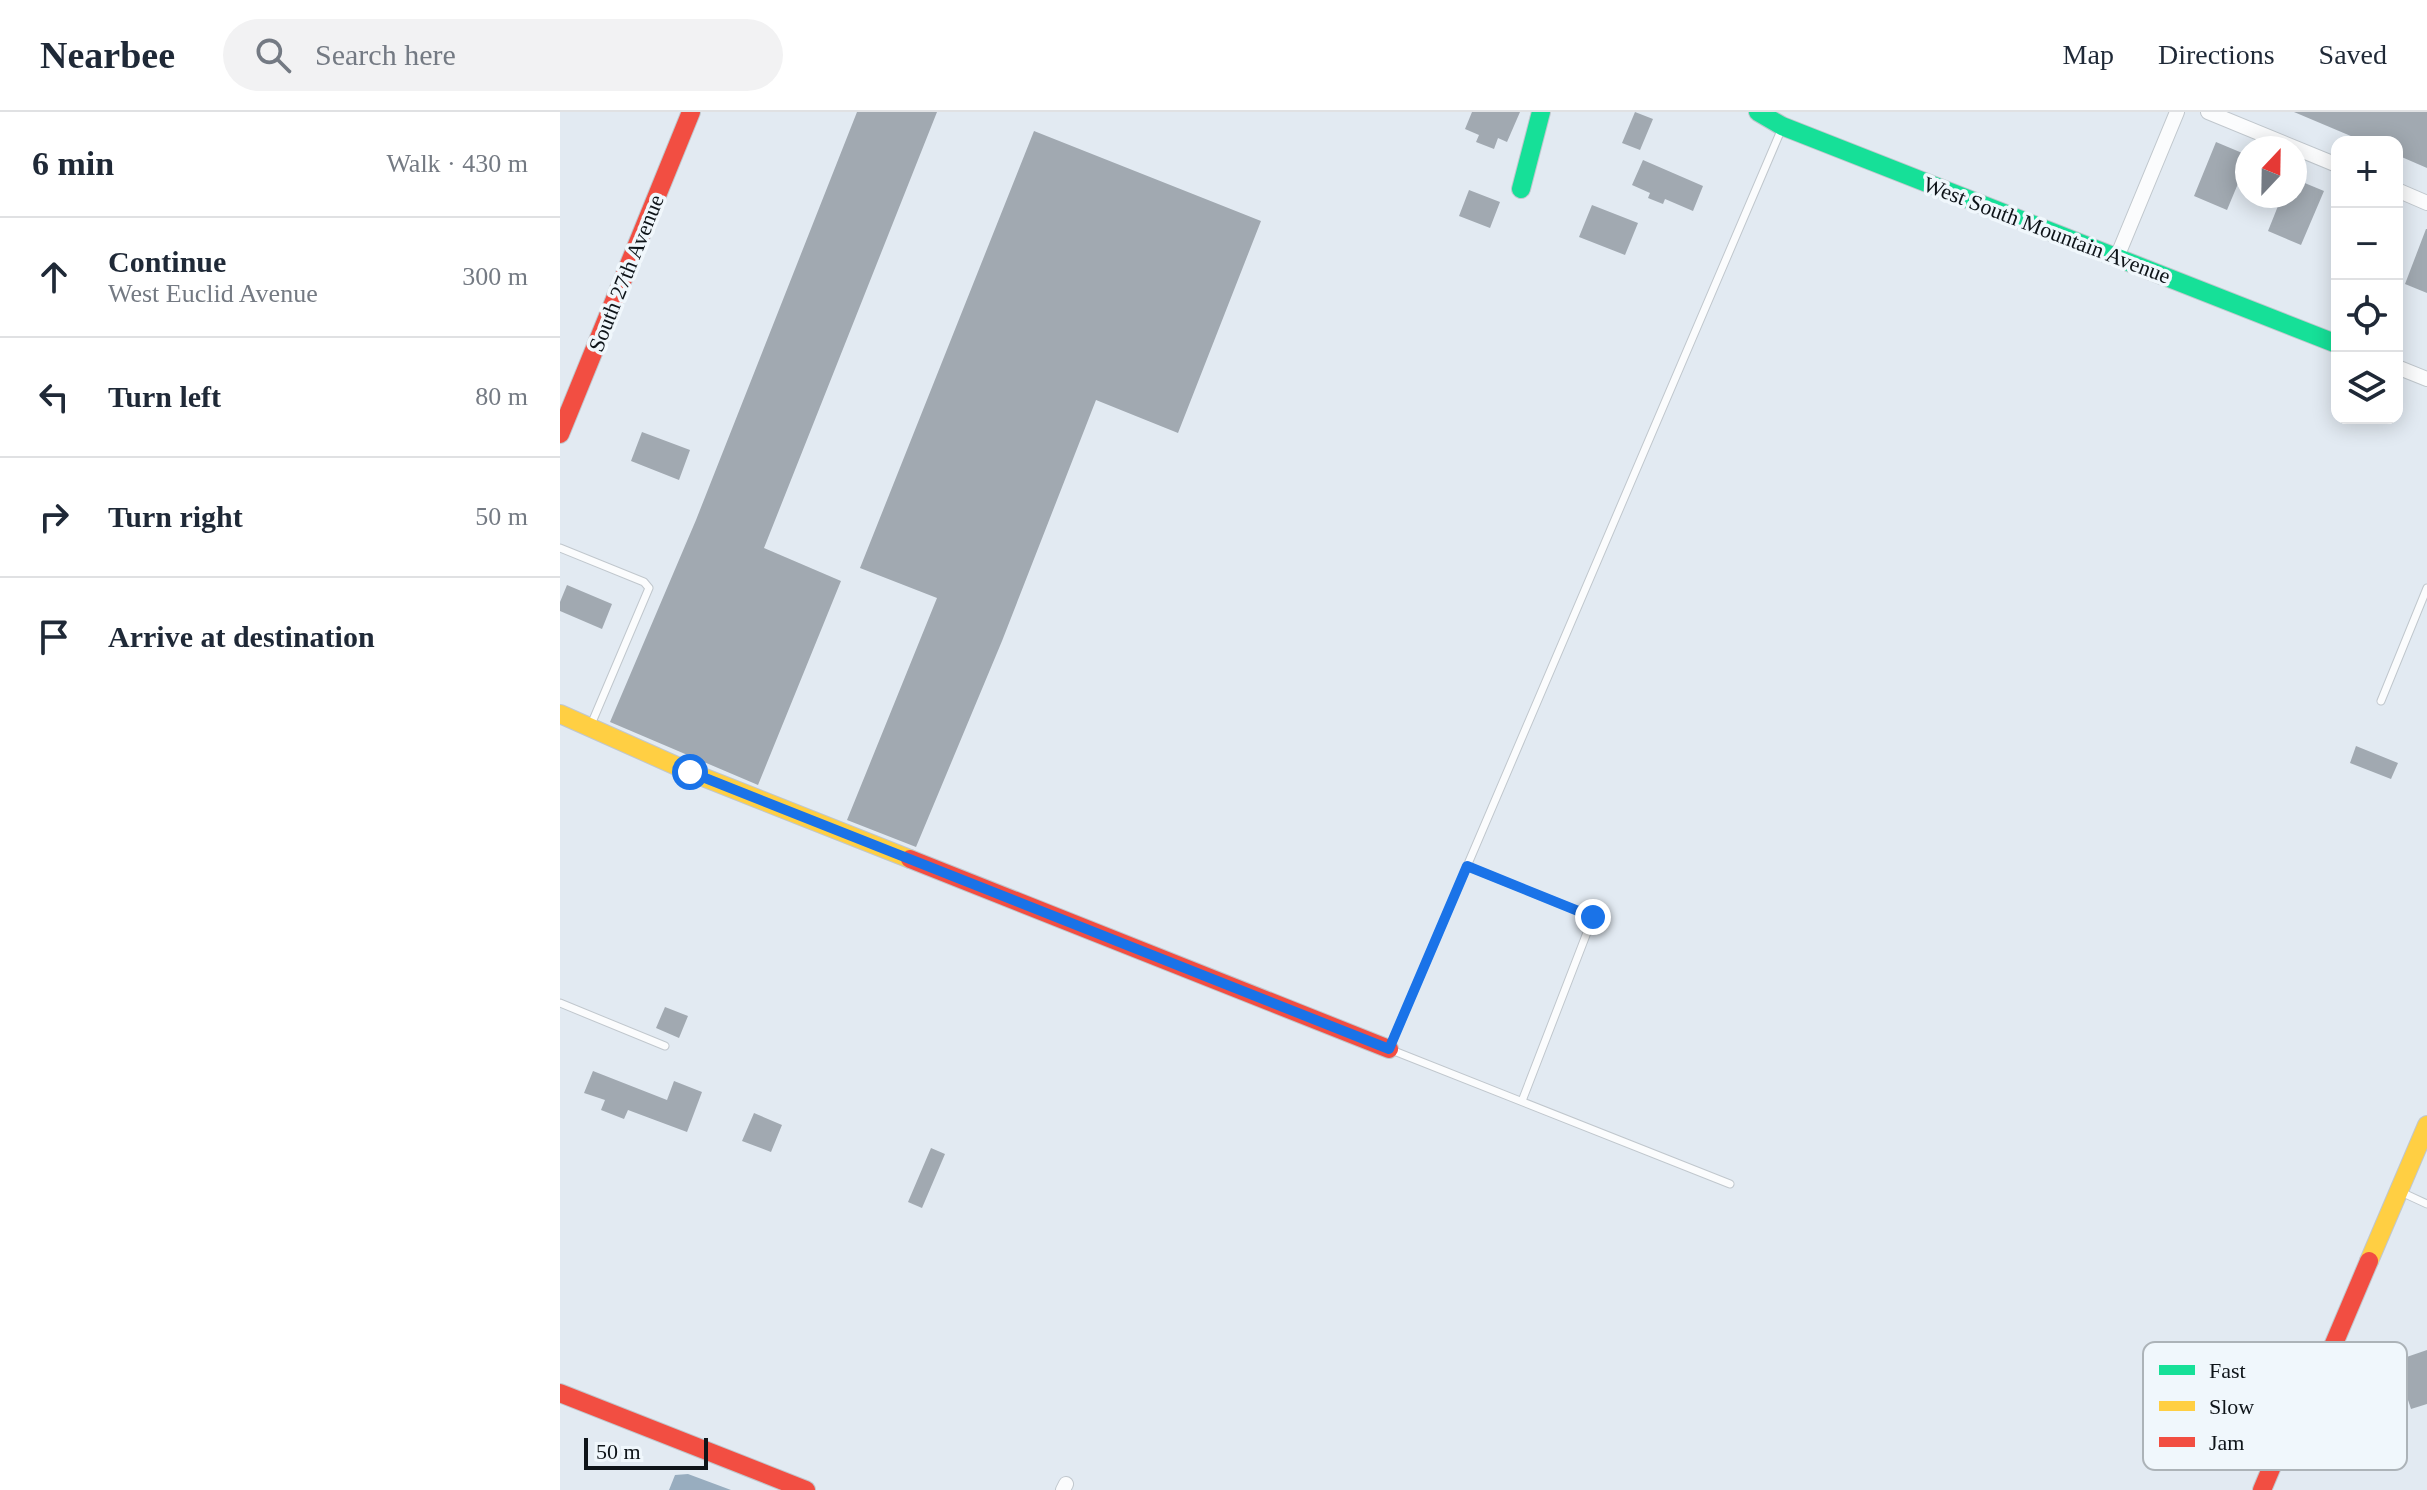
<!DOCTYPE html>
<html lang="en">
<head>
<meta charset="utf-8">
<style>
  body { margin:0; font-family:Georgia,serif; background:#f2f2f3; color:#1f2937 }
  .controls { position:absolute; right:24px; top:24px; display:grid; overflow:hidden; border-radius:16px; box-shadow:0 4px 20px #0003 }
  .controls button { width:72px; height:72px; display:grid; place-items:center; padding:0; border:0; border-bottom:2px solid #e0e1e3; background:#fff; color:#1f2937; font:40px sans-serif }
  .compass { position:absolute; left:1675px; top:24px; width:72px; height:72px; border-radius:50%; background:#fff; box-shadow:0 4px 20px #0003; rotate:22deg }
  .scale { position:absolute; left:24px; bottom:20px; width:124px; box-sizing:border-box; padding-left:8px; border:4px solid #0e1419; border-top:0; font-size:22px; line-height:28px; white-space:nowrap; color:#0e1419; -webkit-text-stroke:6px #f0f7fc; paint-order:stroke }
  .stop { position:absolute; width:24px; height:24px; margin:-18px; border:6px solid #1a73e8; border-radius:50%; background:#fff }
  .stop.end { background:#1a73e8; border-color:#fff; box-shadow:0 2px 8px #0008 }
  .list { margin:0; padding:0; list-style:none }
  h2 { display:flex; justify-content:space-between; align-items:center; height:104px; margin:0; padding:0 32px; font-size:34px }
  h2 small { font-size:26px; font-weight:400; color:#747a83 }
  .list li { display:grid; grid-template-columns:52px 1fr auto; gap:24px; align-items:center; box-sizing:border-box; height:120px; padding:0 32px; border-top:2px solid #e0e1e3 }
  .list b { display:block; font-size:30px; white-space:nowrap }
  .list p { margin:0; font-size:26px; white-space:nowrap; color:#747a83 }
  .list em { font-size:26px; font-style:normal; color:#747a83 }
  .icon { flex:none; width:44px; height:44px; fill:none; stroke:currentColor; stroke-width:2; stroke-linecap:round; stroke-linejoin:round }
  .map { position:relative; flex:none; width:1867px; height:1378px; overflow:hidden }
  header { display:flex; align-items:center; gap:48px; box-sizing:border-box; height:112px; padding:0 40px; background:#fff; border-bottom:2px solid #e0e1e3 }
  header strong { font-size:38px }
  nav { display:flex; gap:44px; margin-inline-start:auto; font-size:28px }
  .search { width:560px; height:72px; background:#f2f2f3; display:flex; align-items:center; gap:20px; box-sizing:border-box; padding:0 28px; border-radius:44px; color:#747a83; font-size:30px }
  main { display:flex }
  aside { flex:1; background:#fff }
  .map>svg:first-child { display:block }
</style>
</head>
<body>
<header>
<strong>Nearbee</strong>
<div class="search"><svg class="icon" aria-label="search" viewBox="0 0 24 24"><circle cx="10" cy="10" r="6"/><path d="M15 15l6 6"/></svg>Search here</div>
<nav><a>Map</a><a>Directions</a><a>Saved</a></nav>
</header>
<main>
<aside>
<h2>6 min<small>Walk · 430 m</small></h2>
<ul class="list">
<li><svg class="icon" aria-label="ahead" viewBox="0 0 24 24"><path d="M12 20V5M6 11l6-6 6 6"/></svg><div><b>Continue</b><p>West Euclid Avenue</p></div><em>300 m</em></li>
<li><svg class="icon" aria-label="left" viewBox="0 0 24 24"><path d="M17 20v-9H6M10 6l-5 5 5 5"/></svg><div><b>Turn left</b></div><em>80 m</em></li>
<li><svg class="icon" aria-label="right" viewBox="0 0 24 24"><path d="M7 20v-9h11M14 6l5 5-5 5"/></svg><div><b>Turn right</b></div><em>50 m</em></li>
<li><svg class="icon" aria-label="arrive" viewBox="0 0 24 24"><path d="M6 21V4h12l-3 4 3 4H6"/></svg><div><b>Arrive at destination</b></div></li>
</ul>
</aside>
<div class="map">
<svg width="1867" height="1378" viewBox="0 0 1867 1378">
  <rect width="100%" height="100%" fill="#e2eaf2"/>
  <path fill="#98adbf" d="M128,1362l43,16h-62l6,-15z"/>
  <path fill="#a1a9b1" d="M297,0h80l-173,436 77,33 -83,204 -148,-63 86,-202z
    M912,0h48l-13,30 -9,-4 -4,11 -18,-7 3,-7 -14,-6z
    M1075,0l18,7 -13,31 -18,-7z
    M1734,0h133v56l-30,-13v-13h-32z
    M474,19l227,90 -83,212 -82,-33 -94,241 -86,206 -69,-27 90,-222 -77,-30z
    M1656,30l31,13v7l-20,48 -33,-14z
    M1083,48l60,26 -10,25 -28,-12 -2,5 -15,-6 2,-5 -18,-8z
    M1735,67l29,12 -23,54 -33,-14 14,-35h13z
    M909,78l31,12 -10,26 -31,-12z
    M1032,93l46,18 -13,32 -46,-18z
    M1866,117h1v64l-22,-9z
    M82,320l48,18 -11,30 -48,-19z
    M7,473l45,19 -10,25 -42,-18v-9z
    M1796,634l42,17 -7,16 -41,-16z
    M105,895l23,9 -9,22 -23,-10z
    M33,959l74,29 7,-19 28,11 -15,40 -59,-22 -4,9 -23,-9 4,-10 -21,-7z
    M194,1001l28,12 -11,27 -29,-11z
    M371,1036l14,6 -23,54 -14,-6z
    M1867,1238v54l-16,5 -16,-48z"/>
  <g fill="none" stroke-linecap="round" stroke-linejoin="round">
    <g stroke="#c0c7cd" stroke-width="9">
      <path id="lane" d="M0,436l84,34 5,6 -59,139
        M1821,589l46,-113
        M907,754l126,51 -71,184
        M0,891l105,43
        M1170,1072l-341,-135 393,-921
        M1841,1080l26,12"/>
    </g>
    <g stroke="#c0c7cd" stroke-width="16">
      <path id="street" d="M1648,0l129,53
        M1837,78l30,13
        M1557,145l60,-145
        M1837,255l30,12
        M503,1378l3,-6"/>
    </g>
    <g stroke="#c0c7cd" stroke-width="20">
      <path id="fast" d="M1198,0l24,14 555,218
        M961,77l20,-77"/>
    </g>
    <g stroke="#c0c7cd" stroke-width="20">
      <path id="slow" d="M0,602l130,58 220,87
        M1809,1149l58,-136"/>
    </g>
    <g stroke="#c0c7cd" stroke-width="20">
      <path id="jam" d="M0,322l131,-322
        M350,747l479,190
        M0,1281l246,97
        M1702,1378l24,-57 22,-28 61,-144"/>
    </g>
    <use href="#lane" stroke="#fbfcfd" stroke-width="7"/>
    <use href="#street" stroke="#fbfcfd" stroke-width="14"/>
    <use href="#fast" stroke="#16e098" stroke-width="18"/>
    <use href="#slow" stroke="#ffcf43" stroke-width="18"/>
    <use href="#jam" stroke="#f24e42" stroke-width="18"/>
  </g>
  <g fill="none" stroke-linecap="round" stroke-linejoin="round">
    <path stroke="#1a73e8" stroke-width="10" d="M130,660l699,277 78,-183 126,51"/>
  </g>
  <g text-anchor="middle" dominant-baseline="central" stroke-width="7" stroke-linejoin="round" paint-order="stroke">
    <g font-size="22" fill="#0e1419" stroke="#f0f7fc">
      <text transform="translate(1487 118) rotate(21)">West South Mountain Avenue</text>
      <text transform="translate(66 161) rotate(-68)">South 27th Avenue</text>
    </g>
  </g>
  <rect x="1583" y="1230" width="264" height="128" rx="12" fill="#f0f7fc" stroke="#acb3b8" stroke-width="2"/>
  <rect x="1599" y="1253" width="36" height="10" fill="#16e098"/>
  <rect x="1599" y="1289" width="36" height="10" fill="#ffcf43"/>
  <rect x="1599" y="1325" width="36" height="10" fill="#f24e42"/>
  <g font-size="22" fill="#0e1419">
    <text x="1649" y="1266">Fast</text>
    <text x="1649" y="1302">Slow</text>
    <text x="1649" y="1338">Jam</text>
  </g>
</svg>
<div class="controls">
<button>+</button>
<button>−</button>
<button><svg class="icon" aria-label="locate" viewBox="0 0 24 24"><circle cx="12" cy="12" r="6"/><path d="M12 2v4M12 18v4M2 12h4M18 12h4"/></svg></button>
<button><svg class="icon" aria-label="layers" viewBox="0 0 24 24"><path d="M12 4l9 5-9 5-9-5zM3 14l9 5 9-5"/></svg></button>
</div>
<svg class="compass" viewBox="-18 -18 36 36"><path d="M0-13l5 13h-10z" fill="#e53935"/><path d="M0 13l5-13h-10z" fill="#747a83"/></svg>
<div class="scale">50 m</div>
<div class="stop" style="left:130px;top:660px"></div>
<div class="stop end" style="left:1033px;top:805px"></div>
</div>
</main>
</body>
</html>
